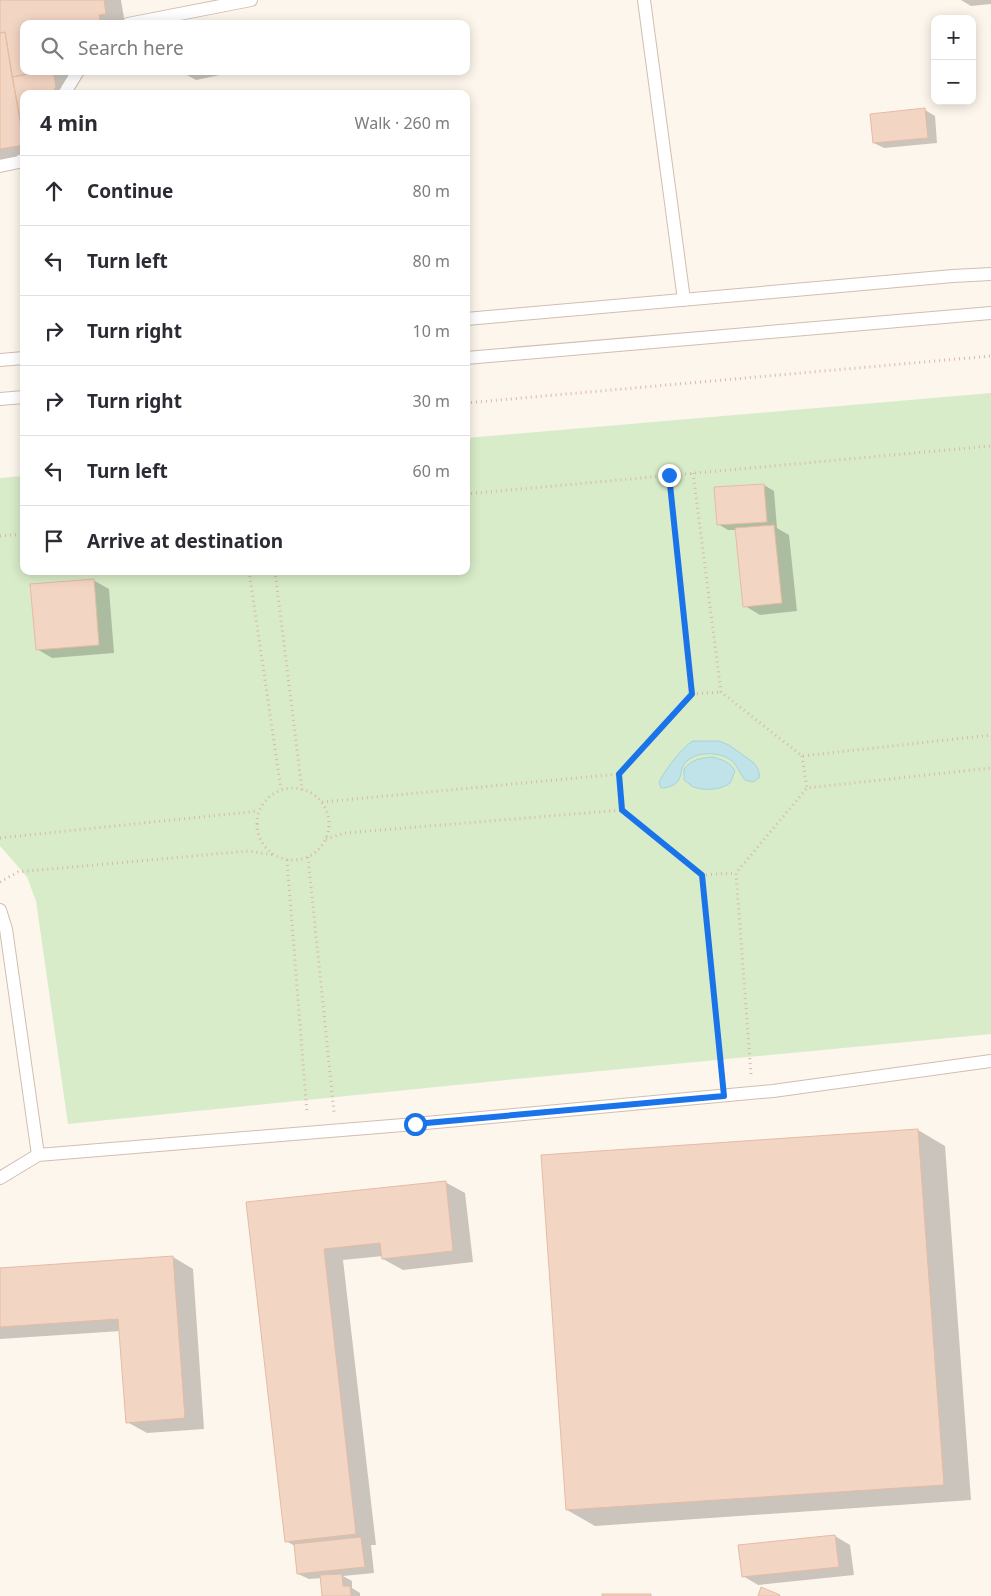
<!DOCTYPE html>
<html lang="en">
<head>
<meta charset="utf-8">
<style>
  body { margin:0; font-family:"Noto Sans",sans-serif; background:#f2f2f3; color:#2b2b33 }
  .controls { position:absolute; right:15px; top:15px; display:grid; overflow:hidden; border-radius:10px; box-shadow:0 2px 12px #0003 }
  .controls button { width:45px; height:45px; display:grid; place-items:center; padding:0; border:0; border-bottom:1px solid #e1e1e2; background:#fff; color:#2b2b33; font:25px sans-serif }
  .stop { position:absolute; width:15px; height:15px; margin:-11px; border:4px solid #1a73e8; border-radius:50%; background:#fff }
  .stop.end { background:#1a73e8; border-color:#fff; box-shadow:0 1px 5px #0008 }
  .list { margin:0; padding:0; list-style:none }
  h2 { display:flex; justify-content:space-between; align-items:center; height:65px; margin:0; padding:0 20px; font-size:21px }
  h2 small { font-size:16px; font-weight:400; color:#7c7c81 }
  .list li { display:grid; grid-template-columns:32px 1fr auto; gap:15px; align-items:center; box-sizing:border-box; height:70px; padding:0 20px; border-top:1px solid #e1e1e2 }
  .list b { display:block; font-size:19px; white-space:nowrap }
  .list em { font-size:16px; font-style:normal; color:#7c7c81 }
  .icon { flex:none; width:28px; height:28px; fill:none; stroke:currentColor; stroke-width:2; stroke-linecap:round; stroke-linejoin:round }
  .map { position:relative; flex:none; width:991px; height:1596px; overflow:hidden }
  .search { position:absolute; background:#fff; box-shadow:0 2px 12px #0003; left:20px; top:20px; width:450px; height:55px; display:flex; align-items:center; gap:12px; box-sizing:border-box; padding:0 18px; border-radius:10px; color:#7c7c81; font-size:19px }
  .panel { position:absolute; background:#fff; box-shadow:0 2px 12px #0003; left:20px; top:90px; width:450px; height:485px; border-radius:10px }
  .map>svg:first-child { display:block }
</style>
</head>
<body>
<div class="map">
<svg width="991" height="1596" viewBox="0 0 991 1596">
  <rect width="100%" height="100%" fill="#fdf6ec"/>
  <path fill="#d8ecc9" d="M991,393v641l-485,46 -438,44 -32,-223 -9,-24 -27,-31v-368l24,-2v95h442v-133z"/>
  <path fill="#bfe3e8" stroke="#a5d3da" d="M693,741h26l10,4 25,18 4,6 2,8 -7,5 -8,-2c-5,-6 -8,-15 -13,-19 -12,-10 -37,-10 -47,2 -4,5 -3,9 -5,14 -2,8 -12,11 -19,11l-2,-6c7,-13 22,-34 34,-41z
    M713,757c10,3 17,5 22,14 -2,4 -3,9 -5,12 -8,7 -27,8 -36,4 -4,-1 -6,-5 -10,-7v-11c8,-10 17,-11 29,-12z"/>
  <path fill="#0003" d="M0,0h121l4,24h-101v47h63l-13,10 -8,13h-42v66l-24,4z
    M961,0h30v4l-20,2z
    M185,71h54l-43,9 -11,-6z
    M925,110l10,6 2,27 -53,5 -10,-5z
    M764,485l10,6 3,37 12,7 8,76 -37,4 -15,-9 -8,-76h-9l-10,-6z
    M93,580l16,9 5,64 -62,5 -15,-9z
    M918,1130l27,16 26,354 -376,26 -28,-16z
    M445,1182l20,11 8,69 -70,8 -20,-11v-3l-40,4 33,285h-5l3,28 -31,3 9,5v7l8,5v3h-37l-1,-18 -13,1 -11,-5 -3,-28 -9,-5 -38,-338z
    M173,1257l20,12 11,160 -57,4 -20,-11 -6,-91 -121,8v-70z
    M835,1536l15,9 4,30 -96,10 -15,-9z"/>
  <path fill="#f3d5c3" stroke="#e6bba3" d="M0,0h104l2,14 -7,1 2,9h-77v47h20l-32,6 -7,-45 -5,1z
    M5,32l19,113 -24,4v-116z
    M44,71h9l3,16 -5,7h-27v23l-4,1 -8,-41z
    M925,108l3,30 -55,5 -3,-29z
    M764,484l3,38 -50,3 -3,-38z
    M774,525l8,78 -39,4 -8,-79z
    M94,579l5,66 -63,5 -6,-66z
    M918,1129l26,356 -378,25 -25,-355z
    M446,1181l7,70 -71,8 -2,-16 -56,6 32,285 -71,8 -39,-340z
    M173,1256l12,162 -59,5 -8,-104 -118,8v-59z
    M835,1535l4,32 -97,10 -4,-32z
    M361,1537l4,30 -68,7 -3,-30z
    M342,1574l1,12h7l1,10h-29l-2,-21z
    M761,1587l19,8 -1,1h-21z
    M602,1594h49v2h-49z"/>
  <g fill="none" stroke-linecap="round" stroke-linejoin="round">
    <g stroke="#d1beb0" stroke-width="14">
      <path id="service" d="M644,0l40,300
        M128,24l123,-24
        M64,94l14,-23
        M0,166l19,-4 5,-3
        M466,319l487,-43 38,-2
        M466,358l525,-45
        M0,360l24,-2
        M0,399l24,-2
        M0,910l6,19 32,226
        M0,1178l38,-23 377,-31 358,-33 218,-30"/>
    </g>
    <path stroke="#d9b8a5" stroke-width="3" stroke-dasharray="1 4" stroke-linecap="butt" d="M466,403l525,-47
      M693,473l28,219 81,64 189,-21
      M466,494l525,-48
      M0,536l24,-2
      M249,571l32,218
      M275,571l27,219
      M692,694l29,-2
      M802,756l5,32
      M619,774l3,36
      M257 824a36 36 0 1 1 72 0a36 36 0 1 1-72 0Z
      M322,802l297,-28 73,-80 -23,-219
      M0,838l258,-27
      M326,839l19,-6 277,-23 79,65 21,203
      M308,857l26,255
      M287,860l20,253
      M701,875l35,-2
      M0,882l18,-10 230,-21 26,4
      M751,1074l-15,-201 71,-85 184,-20"/>
    <use href="#service" stroke="#fff" stroke-width="12"/>
  </g>
  <g fill="none" stroke-linecap="round" stroke-linejoin="round">
    <path stroke="#1a73e8" stroke-width="6" d="M415,1124l309,-28 -22,-221 -80,-65 -3,-36 73,-80 -23,-219"/>
  </g>
</svg>
<div class="controls">
<button>+</button>
<button>−</button>
</div>
<div class="stop" style="left:415px;top:1124px"></div>
<div class="stop end" style="left:669px;top:475px"></div>
<div class="search"><svg class="icon" aria-label="search" viewBox="0 0 24 24"><circle cx="10" cy="10" r="6"/><path d="M15 15l6 6"/></svg>Search here</div>
<section class="panel">
<h2>4 min<small>Walk · 260 m</small></h2>
<ul class="list">
<li><svg class="icon" aria-label="ahead" viewBox="0 0 24 24"><path d="M12 20V5M6 11l6-6 6 6"/></svg><div><b>Continue</b></div><em>80 m</em></li>
<li><svg class="icon" aria-label="left" viewBox="0 0 24 24"><path d="M17 20v-9H6M10 6l-5 5 5 5"/></svg><div><b>Turn left</b></div><em>80 m</em></li>
<li><svg class="icon" aria-label="right" viewBox="0 0 24 24"><path d="M7 20v-9h11M14 6l5 5-5 5"/></svg><div><b>Turn right</b></div><em>10 m</em></li>
<li><svg class="icon" aria-label="right" viewBox="0 0 24 24"><path d="M7 20v-9h11M14 6l5 5-5 5"/></svg><div><b>Turn right</b></div><em>30 m</em></li>
<li><svg class="icon" aria-label="left" viewBox="0 0 24 24"><path d="M17 20v-9H6M10 6l-5 5 5 5"/></svg><div><b>Turn left</b></div><em>60 m</em></li>
<li><svg class="icon" aria-label="arrive" viewBox="0 0 24 24"><path d="M6 21V4h12l-3 4 3 4H6"/></svg><div><b>Arrive at destination</b></div></li>
</ul>
</section>
</div>
</body>
</html>
